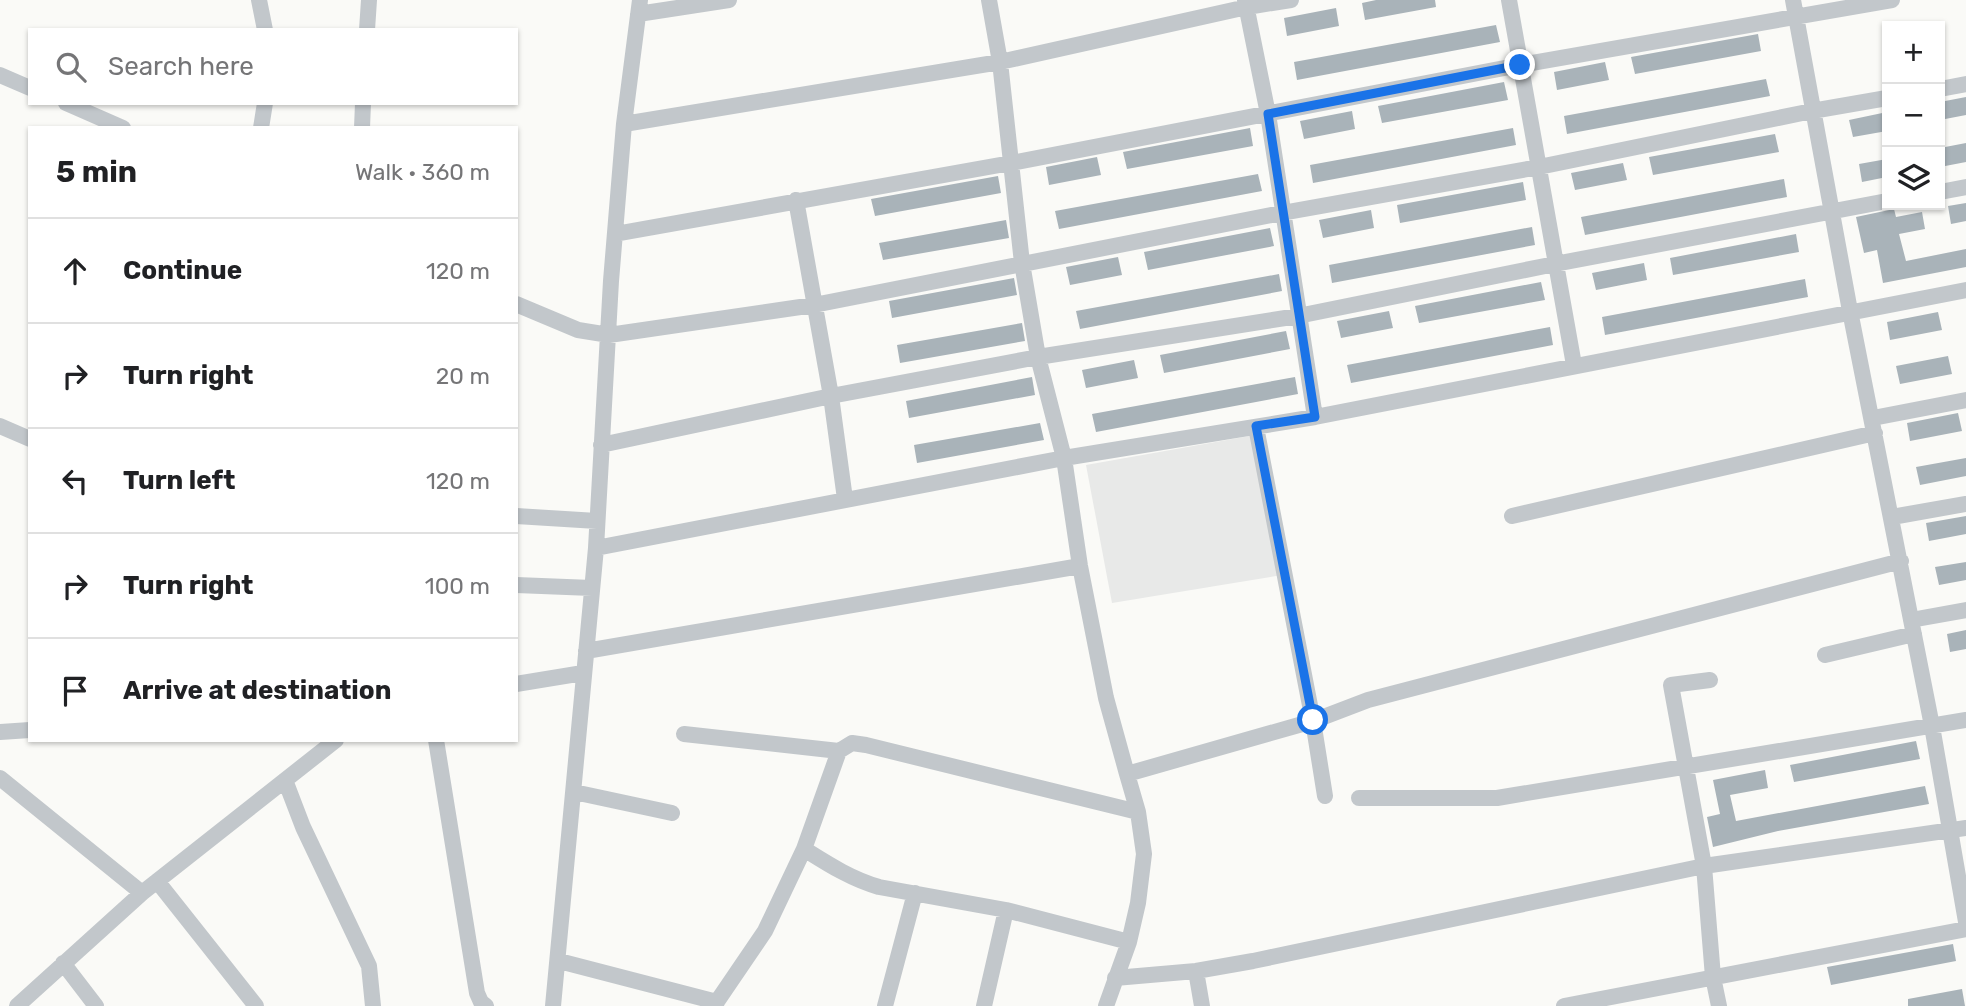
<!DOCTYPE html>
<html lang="en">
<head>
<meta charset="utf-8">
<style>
  body { margin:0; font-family:Rubik,sans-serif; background:#f6f6f6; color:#202124 }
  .controls { position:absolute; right:21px; top:21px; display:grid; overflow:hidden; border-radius:0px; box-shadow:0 2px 5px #0004 }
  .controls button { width:63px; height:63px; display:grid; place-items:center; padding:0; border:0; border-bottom:2px solid #e0e0e0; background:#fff; color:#202124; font:35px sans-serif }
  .stop { position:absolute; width:21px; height:21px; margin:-16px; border:5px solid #1a73e8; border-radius:50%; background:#fff }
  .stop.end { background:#1a73e8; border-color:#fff; box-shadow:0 2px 7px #0008 }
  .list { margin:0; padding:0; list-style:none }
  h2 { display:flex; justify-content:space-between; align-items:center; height:91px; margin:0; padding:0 28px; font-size:30px }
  h2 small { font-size:23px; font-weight:400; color:#757577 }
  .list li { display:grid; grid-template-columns:46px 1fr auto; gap:21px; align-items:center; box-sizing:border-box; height:105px; padding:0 28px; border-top:2px solid #e0e0e0 }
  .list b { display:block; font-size:26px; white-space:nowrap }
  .list em { font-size:23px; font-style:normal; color:#757577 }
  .icon { flex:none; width:38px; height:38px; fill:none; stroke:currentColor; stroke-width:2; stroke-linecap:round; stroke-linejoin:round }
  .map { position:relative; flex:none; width:1966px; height:1006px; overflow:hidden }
  .search { position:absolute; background:#fff; box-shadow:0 2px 5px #0004; left:28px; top:28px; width:490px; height:77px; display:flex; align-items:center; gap:18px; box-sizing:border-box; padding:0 24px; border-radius:0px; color:#757577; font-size:26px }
  .panel { position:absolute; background:#fff; box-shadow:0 2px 5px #0004; left:28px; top:126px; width:490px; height:616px; border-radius:0px }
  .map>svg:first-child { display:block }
</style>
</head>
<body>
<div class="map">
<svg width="1966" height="1006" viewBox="0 0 1966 1006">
  <rect width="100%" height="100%" fill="#fafaf7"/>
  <path fill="#e8e9e8" d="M1255,435l27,140 -170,28 -26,-138z"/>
  <path fill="#a9b3b9" d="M1376,0h59l1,7 -71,13 -3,-17z
    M1336,8l3,18 -52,10 -3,-18z
    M1496,25l4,17 -203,38 -3,-18z
    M1758,34l3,17 -126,23 -4,-17z
    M1605,62l4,18 -52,10 -3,-18z
    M1766,79l4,17 -203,38 -3,-18z
    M1504,82l4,18 -126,23 -4,-17z
    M1966,97v18l-26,5v-18z
    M1352,111l3,18 -51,10 -4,-18z
    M1887,112v19l-34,6 -4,-17z
    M1250,128l3,18 -126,23 -4,-17z
    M1513,128l3,17 -203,38 -3,-18z
    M1775,134l4,18 -126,23 -4,-18z
    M1966,143v19l-26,5v-19z
    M1097,157l4,18 -52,10 -3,-18z
    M1887,159v18l-25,5 -3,-18z
    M1623,163l4,17 -52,10 -4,-17z
    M1258,174l4,17 -203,38 -4,-18z
    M998,176l3,17 -126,23 -4,-17z
    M1784,179l3,18 -202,38 -4,-18z
    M1523,182l3,18 -126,23 -3,-18z
    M1966,203v18l-15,3 -3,-18z
    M1894,209l2,8 26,-5 3,17 -26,5 7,27 60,-12v18l-83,16 -6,-33 -13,3 -8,-36z
    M1371,210l3,18 -51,10 -4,-18z
    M1006,220l3,18 -126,22 -4,-17z
    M1532,227l3,18 -203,38 -3,-18z
    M1270,228l4,18 -126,24 -4,-18z
    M1796,234l3,18 -126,23 -3,-17z
    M1118,257l4,18 -52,10 -4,-18z
    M1644,263l3,17 -51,10 -4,-17z
    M1279,274l3,17 -202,38 -4,-18z
    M1014,278l3,17 -125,23 -3,-17z
    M1805,279l3,18 -203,38 -3,-18z
    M1541,282l4,18 -126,23 -4,-17z
    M1389,311l4,17 -52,10 -4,-17z
    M1938,312l4,18 -52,10 -3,-18z
    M1022,323l3,18 -125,22 -3,-18z
    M1550,327l3,18 -202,38 -4,-18z
    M1286,331l4,18 -126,24 -4,-18z
    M1948,356l4,18 -52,10 -4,-18z
    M1134,360l4,18 -52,10 -4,-18z
    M1032,377l3,18 -126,23 -3,-17z
    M1295,377l3,17 -202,38 -4,-18z
    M1958,413l4,18 -52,10 -3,-18z
    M1040,423l4,17 -127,23 -3,-18z
    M1966,458v18l-46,9 -4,-18z
    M1966,516v18l-37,7 -3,-18z
    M1966,562v18l-27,5 -4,-18z
    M1966,630v19l-16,3 -3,-18z
    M1916,741l4,18 -126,23 -4,-17z
    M1765,770l3,18 -38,7 6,26 189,-35 4,18 -151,27 -65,16 -6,-30 13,-3 -7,-34z
    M1953,944l3,17 -125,24 -4,-18z
    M1962,989l3,17h-57v-7z"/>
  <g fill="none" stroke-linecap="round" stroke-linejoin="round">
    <path stroke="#c2c7cb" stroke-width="16" d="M259,0l6,30
      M989,0l11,62 22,201 16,94 26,101 16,108 26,132 21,76 186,-53 55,-21 533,-139
      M1245,0l23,114 47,303
      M1509,0l65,365
      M1793,0l57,311 82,415 34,196
      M638,14l91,-14
      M367,30l2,-30
      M0,75l30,13
      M1940,89l26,-5
      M66,103l57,25
      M624,124l376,-62 247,-55 44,-7
      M261,128l4,-25
      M362,128l1,-25
      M1940,192l26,-5
      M796,200l35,196 14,103
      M615,234l396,-71 509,-98 372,-65
      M516,304l62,26 31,5 205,-30 468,-92 257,-46 273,-56 75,-13
      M1873,418l93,-18
      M0,426l30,13
      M1256,427l57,294 12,75
      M601,445l230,-49 207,-39 260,-41 257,-52 332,-63
      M516,516l81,5
      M1512,516l363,-83
      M1892,517l74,-13
      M596,548l468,-90 251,-41 651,-127
      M516,585l76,3
      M1911,620l55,-10
      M586,651l494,-85
      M1825,655l89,-21
      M1710,680l-39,5 33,181 9,111 6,29
      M516,684l67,-11
      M0,732l30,-2
      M684,734l155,17
      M436,740l41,253 4,9 5,4
      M0,778l142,115
      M285,780l18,47 66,139 4,40
      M574,792l98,21
      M1359,798h138l469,-78
      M804,849c24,15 47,30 75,38l127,23 123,32
      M157,881l99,125
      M559,961l158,41
      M63,963l33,43
      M1196,971l6,35
      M1115,978l81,-7 57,-10 451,-95 262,-38
      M17,1006l125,-113 194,-153
      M553,1006l43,-458 15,-267 13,-157 16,-124
      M714,1006l51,-75 39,-82 35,-98 13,-8 14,2 272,67
      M885,1006l30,-113
      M984,1006l22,-96
      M1106,1006l23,-64 9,-39 6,-49 -6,-42 -11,-38
      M1564,1006l402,-77"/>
  </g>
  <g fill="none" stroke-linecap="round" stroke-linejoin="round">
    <path stroke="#1a73e8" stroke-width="9" d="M1313,720l-57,-294 59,-9 -47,-303 252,-49"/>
  </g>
</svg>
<div class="controls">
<button>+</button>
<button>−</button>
<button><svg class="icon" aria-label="layers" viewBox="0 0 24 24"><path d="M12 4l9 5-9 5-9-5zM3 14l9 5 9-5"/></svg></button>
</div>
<div class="stop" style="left:1313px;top:720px"></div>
<div class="stop end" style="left:1520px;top:65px"></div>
<div class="search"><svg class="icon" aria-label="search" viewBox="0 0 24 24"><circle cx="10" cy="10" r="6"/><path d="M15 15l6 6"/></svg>Search here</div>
<section class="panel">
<h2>5 min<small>Walk · 360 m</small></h2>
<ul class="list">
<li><svg class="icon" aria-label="ahead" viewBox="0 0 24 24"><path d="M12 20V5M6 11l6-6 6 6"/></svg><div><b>Continue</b></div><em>120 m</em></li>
<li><svg class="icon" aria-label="right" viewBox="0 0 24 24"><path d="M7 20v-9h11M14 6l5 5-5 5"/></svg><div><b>Turn right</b></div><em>20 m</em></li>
<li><svg class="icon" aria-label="left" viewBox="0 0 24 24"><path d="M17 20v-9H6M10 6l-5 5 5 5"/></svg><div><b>Turn left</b></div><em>120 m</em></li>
<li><svg class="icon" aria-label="right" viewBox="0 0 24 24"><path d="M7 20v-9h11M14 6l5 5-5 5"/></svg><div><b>Turn right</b></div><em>100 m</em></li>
<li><svg class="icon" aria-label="arrive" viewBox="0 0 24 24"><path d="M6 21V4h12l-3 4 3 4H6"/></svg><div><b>Arrive at destination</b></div></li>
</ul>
</section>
</div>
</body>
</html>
